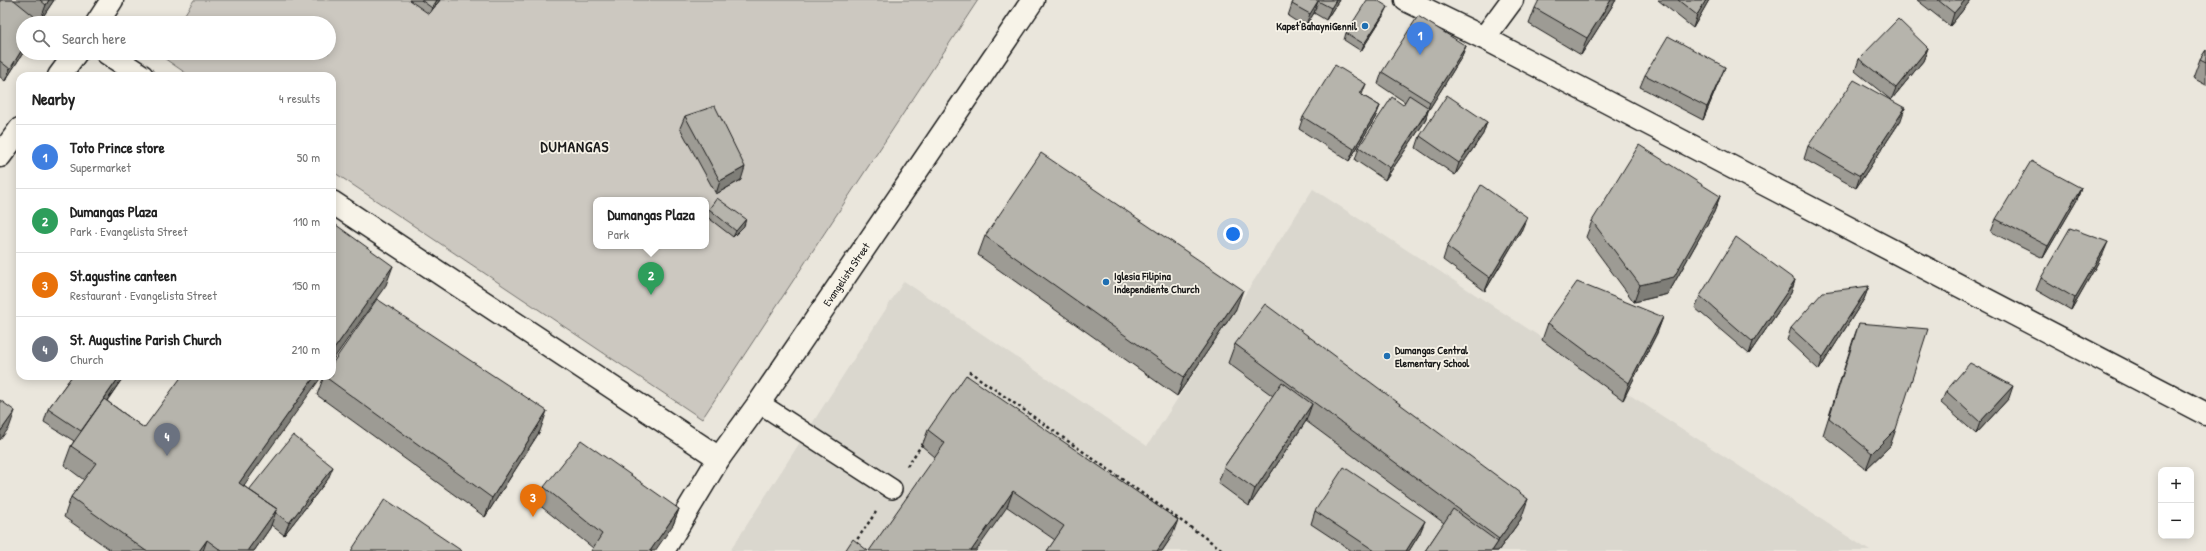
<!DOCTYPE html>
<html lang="en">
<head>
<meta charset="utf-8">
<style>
  body { margin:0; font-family:"Patrick Hand",sans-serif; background:#f6f6f6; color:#222 }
  .controls { position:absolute; right:12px; bottom:12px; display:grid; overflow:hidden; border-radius:8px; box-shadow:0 2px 10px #0003 }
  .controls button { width:36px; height:36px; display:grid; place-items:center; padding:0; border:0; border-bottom:1px solid #e0e0e0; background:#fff; color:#222; font:20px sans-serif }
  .you { position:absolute; left:1233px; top:234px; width:14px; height:14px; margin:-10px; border:3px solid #fff; border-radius:50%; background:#1a73e8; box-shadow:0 0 0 6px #1a73e833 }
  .badge { display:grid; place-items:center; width:26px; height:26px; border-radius:50%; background:#1f6fb2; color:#fff; font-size:13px; font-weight:700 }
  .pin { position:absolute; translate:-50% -33px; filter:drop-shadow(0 1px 2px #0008) }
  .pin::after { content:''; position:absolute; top:21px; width:14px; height:12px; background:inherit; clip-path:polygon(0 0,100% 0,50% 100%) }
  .popup { position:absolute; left:593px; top:197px; width:116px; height:52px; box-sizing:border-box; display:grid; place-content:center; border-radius:8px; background:#fff; filter:drop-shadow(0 1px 3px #0005); font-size:13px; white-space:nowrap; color:#767676 }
  .popup b { font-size:15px; color:#222 }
  .popup::after { content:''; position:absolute; left:50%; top:100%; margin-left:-8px; border:8px solid transparent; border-top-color:#fff }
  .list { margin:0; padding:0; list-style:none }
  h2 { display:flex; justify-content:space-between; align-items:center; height:52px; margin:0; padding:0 16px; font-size:17px }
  h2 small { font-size:13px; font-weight:400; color:#767676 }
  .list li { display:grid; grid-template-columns:26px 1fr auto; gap:12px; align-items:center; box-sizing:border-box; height:64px; padding:0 16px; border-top:1px solid #e0e0e0 }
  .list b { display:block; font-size:15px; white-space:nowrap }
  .list p { margin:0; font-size:13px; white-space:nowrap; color:#767676 }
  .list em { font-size:13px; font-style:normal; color:#767676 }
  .icon { flex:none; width:22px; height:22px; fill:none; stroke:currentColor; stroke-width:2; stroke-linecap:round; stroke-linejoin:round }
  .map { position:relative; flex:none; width:2206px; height:551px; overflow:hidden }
  .search { position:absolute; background:#fff; box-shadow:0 2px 10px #0003; left:16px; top:16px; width:320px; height:44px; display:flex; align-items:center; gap:10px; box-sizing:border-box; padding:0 14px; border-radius:22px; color:#767676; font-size:15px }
  .panel { position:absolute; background:#fff; box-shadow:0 2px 10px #0003; left:16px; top:72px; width:320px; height:308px; border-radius:12px }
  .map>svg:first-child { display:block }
</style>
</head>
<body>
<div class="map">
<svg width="2206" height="551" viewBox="0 0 2206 551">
  <rect width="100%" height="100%" fill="#eae6dc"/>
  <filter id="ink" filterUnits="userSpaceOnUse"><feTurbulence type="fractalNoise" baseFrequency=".025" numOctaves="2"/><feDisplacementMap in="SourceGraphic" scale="8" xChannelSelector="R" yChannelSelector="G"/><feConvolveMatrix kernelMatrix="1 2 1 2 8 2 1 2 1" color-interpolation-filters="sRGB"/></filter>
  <g filter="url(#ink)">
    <path fill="#dad7ce" d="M1313,189l557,362h-1140l174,-270 243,165z"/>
    <path fill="#ccc8c0" stroke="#74726e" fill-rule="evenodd" d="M194,0h784l-276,419 -370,-248v-95h-142l-32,-22 171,-1v-30h-150zM596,200h110v46h-110z"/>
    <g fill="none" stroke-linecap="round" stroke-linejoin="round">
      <g stroke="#1c1c1c" stroke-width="22">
        <path id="lane" d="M759,403l133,86"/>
      </g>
      <g stroke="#1c1c1c" stroke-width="25">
        <g id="street">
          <path d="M1484,38l28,-38"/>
          <path d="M107,53l35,23"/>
          <path d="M332,202l387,256"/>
          <path id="s1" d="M663,551l56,-93 40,-55 274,-403"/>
        </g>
      </g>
      <g stroke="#1c1c1c" stroke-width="25">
        <path id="secondary" d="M1406,0l78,38 722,376
          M97,23l15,-23
          M59,76l17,-23
          M0,156l20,-27"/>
      </g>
      <path stroke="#1c1c1c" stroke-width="2.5" stroke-dasharray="3 3" stroke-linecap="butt" d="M966,378l4,-6 254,179
        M907,466l19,-27
        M854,544l22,-32"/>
      <use href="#lane" stroke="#f7f3e8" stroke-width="19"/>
      <use href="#street" stroke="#f7f3e8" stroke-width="22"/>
      <use href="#secondary" stroke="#f7f3e8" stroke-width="22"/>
    </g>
    <path fill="#9d9b94" stroke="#1c1c1c" d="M0,0h54l-14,21 -5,-3 -12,5v30l-18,28 -5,-4z
      M409,0h31l-11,14z
      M1294,0h45l-13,20 -12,-7 -9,14 -17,-11 4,-12z
      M1616,0l-35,55 -52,-31 6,-16z
      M1658,0h51l-16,28z
      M1917,0h54l-21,26z
      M1385,13l-24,38 -17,-11 2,-7z
      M1466,46l-5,12 -33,53 -3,10 -40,59 -30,-20 4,-13 44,-42 2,-3 -27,-18 4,-12z
      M1928,48l-5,13 -32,39 -36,-29 4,-12z
      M2206,50v35l-13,-7 7,-19z
      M1645,75l75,4 -17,41 -63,-33z
      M1362,95l18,11 -5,12 -26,43 -50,-32 4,-12z
      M685,116l56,64 -25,14 -36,-66z
      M1901,120l-45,68 -52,-29 4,-13z
      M1487,122l-4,12 -28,41 -39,-27 4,-12z
      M2081,188l-4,12 -34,58 -52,-26 5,-13z
      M1720,196l-6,16 -46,82 -34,8 -48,-65 6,-16z
      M709,209l35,17 -11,11 -27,-21z
      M1522,229l-37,62 -42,-31 4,-13z
      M985,236l251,73 -59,87 -199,-141z
      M2103,254l-32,56 -35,-20 5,-12z
      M1795,280l-4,13 -42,61 -54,-46 5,-12z
      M1869,286l-5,13 -45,71 -32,-30 4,-12z
      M1663,317l-6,16 -34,67 -81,-60 6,-17z
      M1859,323l31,123 -24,23 -43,-34 30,-95z
      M1235,344l286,175 -23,32h-73l19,-28 -138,-102 -57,85 -31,-23 6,-16 49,-71 -45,-33z
      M72,376h52l-17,25 37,27 100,58 5,4 79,-11 -44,56 -13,-10 -1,3 -16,23h-142l-48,-34 7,-20 13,-17 -20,-15 7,-19 3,-5 -30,-19 4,-13z
      M324,376h8l208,55 -55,86 -168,-122z
      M1946,391l63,7 -33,36 -35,-31z
      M928,430l244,106 -10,15h-115l8,-11 -120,-83 -13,-11z
      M544,487l135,22 -6,16 -80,23 -55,-44z
      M1315,511l105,22 -11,18h-57l-41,-27z"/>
    <path fill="#7f7e78" stroke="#1c1c1c" d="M49,0h5l-14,21 6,-16z
      M437,0h3l-11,14 3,-6z
      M1336,0h3l-13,20 5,-12z
      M1611,0h5l-35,55 6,-17z
      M1706,0h3l-16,28 4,-13z
      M1965,0h6l-21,26 4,-13z
      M1318,1l-4,12 -9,14 5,-13z
      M1388,7l-3,6 -24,38 3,-7z
      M1466,46l-5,12 -33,53 -3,10 -40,59 5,-12 37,-56 3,-10z
      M23,48v5l-18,28 5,-12z
      M1928,48l-5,13 -32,39 5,-12z
      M1725,67l-5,12 -17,41 4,-13z
      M1366,84l-5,13 -1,-3z
      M1380,106l-5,12 -26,43 5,-12z
      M1905,108l-4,12 -45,68 4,-12z
      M1487,122l-4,12 -28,41 4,-12z
      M745,167l-4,13 -25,14 4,-13z
      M2081,188l-4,12 -34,58 5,-12z
      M1720,196l-6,16 -46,82 -34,8 6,-17z
      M1527,217l-5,12 -37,62 5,-13z
      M746,219l-2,7 -11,11 3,-6z
      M2108,242l-5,12 -32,56 4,-12z
      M393,266l-7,19 -54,76v-9z
      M1795,280l-4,13 -42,61 4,-12z
      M1869,286l-5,13 -45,71 4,-13z
      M1243,290l-7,19 -59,87 7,-19z
      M1663,317l-6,16 -34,67 6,-17z
      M120,376h4l-47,67 5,-12z
      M315,376h7l-90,126 7,-19z
      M2013,386l-4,12 -33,36 4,-12z
      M1312,404l-6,17 -57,85 6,-17z
      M15,411l-6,17 -9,12v-8z
      M547,411l-7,20 -55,86 7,-19z
      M1896,429l-6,17 -24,23 6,-16z
      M333,467l-5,12 -44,56 5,-12z
      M1013,491l-6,16 -31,44h-5z
      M1528,499l-7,20 -23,32h-6l6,-9 1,-3z
      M277,509l-7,19 -16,23h-7z
      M679,509l-6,16 -18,26h-5z
      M1178,520l-6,16 -10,15h-5z
      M1425,521l-5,12 -11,18h-3z
      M207,540l-4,11h-4z"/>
    <path fill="#b6b4ac" stroke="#1c1c1c" d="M0,0h14l26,21 -1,2h-16v25l-13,21 -10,-8z
      M40,0h9l-3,5z
      M421,0h16l-5,8z
      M1294,0h42l-5,8 -13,-7 -8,13 -18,-10z
      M1367,0h10l11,7 -24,37 -18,-11z
      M1539,0h72l-24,38 -52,-30z
      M1678,0h28l-9,15z
      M1938,0h27l-11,13z
      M1418,16l48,30 -36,56 -48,-30z
      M1898,19l30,29 -32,40 -37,-29z
      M1668,36l57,31 -18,40 -62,-32z
      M2206,50v12l-6,-3z
      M1335,65l31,19 -6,10 20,12 -26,43 -51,-32z
      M1854,80l51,28 -45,68 -52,-30z
      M1409,95l20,13 -39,60 -31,-21 33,-50 11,8z
      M1447,95l40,27 -28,41 -39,-27z
      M715,106l30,61 -25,14 -35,-65z
      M1639,145l81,51 -46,81 -34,8 -48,-64z
      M1041,153l202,137 -59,87 -199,-141z
      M2031,161l50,27 -33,58 -52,-27z
      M1481,185l46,32 -37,61 -43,-31z
      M717,198l29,21 -10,12 -27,-22z
      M332,222l61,44 -61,86z
      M2070,228l38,14 -33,56 -34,-20z
      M1736,237l59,43 -42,62 -53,-46z
      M1577,282l86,35 -34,66 -81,-60z
      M1869,286l-46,71 -32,-29 32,-36z
      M377,299l170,112 -55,87 -168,-122h8v-12z
      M1265,304l263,195 -29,40 -264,-195z
      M1859,323l69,6 -32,100 -24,24 -43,-35z
      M1970,363l43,23 -33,36 -34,-31z
      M966,375l212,145 -21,31h-110l17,-25 -51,-35 -42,60h-102l76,-108 -17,-13z
      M72,376h48l-39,55 -33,-22z
      M182,376h133l-76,107 38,26 -30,42h-25l-15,-11 -8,11h-53l-75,-54 25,-34 -25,-17 33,-47 40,29z
      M1282,382l30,22 -57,85 -31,-22z
      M0,400l15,11 -15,21z
      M293,435l40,32 -44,56 -14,-11 2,-3 -28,-19z
      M581,440l98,69 -29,42h-59l11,-17 -58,-47z
      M1344,467l81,54 -19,30h-31l-60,-40z
      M385,499l77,52h-111z
      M1453,509l45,33 -6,9h-67z
      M853,539l15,12h-23z"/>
  </g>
  <g fill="#1f6fb2" stroke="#f7f3e8" stroke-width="1.5">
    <circle cx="1365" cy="26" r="4"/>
    <circle cx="1106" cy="282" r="4"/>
    <circle cx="1387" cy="356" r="4"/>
  </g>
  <g text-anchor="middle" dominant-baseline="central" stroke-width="3.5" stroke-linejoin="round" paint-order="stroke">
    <g font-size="11" font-weight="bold" fill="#1c1c1c" stroke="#f7f3e8" text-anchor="start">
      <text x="1357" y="26" text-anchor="end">Kapet'BahayniGennil</text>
      <text x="1114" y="276">Iglesia Filipina<tspan x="1114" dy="13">Independiente Church</tspan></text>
      <text x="1395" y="350">Dumangas Central<tspan x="1395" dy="13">Elementary School</tspan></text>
    </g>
    <g font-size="11" fill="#1c1c1c" stroke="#f7f3e8">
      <text stroke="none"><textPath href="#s1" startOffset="332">Evangelista Street</textPath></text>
    </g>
    <g font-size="15" font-weight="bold" letter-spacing="1" fill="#1c1c1c" stroke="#f7f3e8">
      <text x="575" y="146">DUMANGAS</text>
    </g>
  </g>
</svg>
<div class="controls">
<button>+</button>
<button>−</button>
</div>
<div class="you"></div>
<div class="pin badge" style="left:1420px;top:55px;background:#3f7fe0">1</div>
<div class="pin badge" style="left:651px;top:295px;background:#2e9e5b">2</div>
<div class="popup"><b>Dumangas Plaza</b>Park</div>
<div class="pin badge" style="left:533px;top:517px;background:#e8710a">3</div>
<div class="pin badge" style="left:167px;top:456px;background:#6b7280">4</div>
<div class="search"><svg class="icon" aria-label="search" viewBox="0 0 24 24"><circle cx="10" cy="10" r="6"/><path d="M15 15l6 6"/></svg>Search here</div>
<section class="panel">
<h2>Nearby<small>4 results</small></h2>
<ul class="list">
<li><span class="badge" style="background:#3f7fe0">1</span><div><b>Toto Prince store</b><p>Supermarket</p></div><em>50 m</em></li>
<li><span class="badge" style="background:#2e9e5b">2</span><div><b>Dumangas Plaza</b><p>Park · Evangelista Street</p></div><em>110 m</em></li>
<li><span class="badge" style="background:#e8710a">3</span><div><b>St.agustine canteen</b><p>Restaurant · Evangelista Street</p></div><em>150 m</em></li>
<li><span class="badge" style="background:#6b7280">4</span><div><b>St. Augustine Parish Church</b><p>Church</p></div><em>210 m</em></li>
</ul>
</section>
</div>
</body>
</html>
